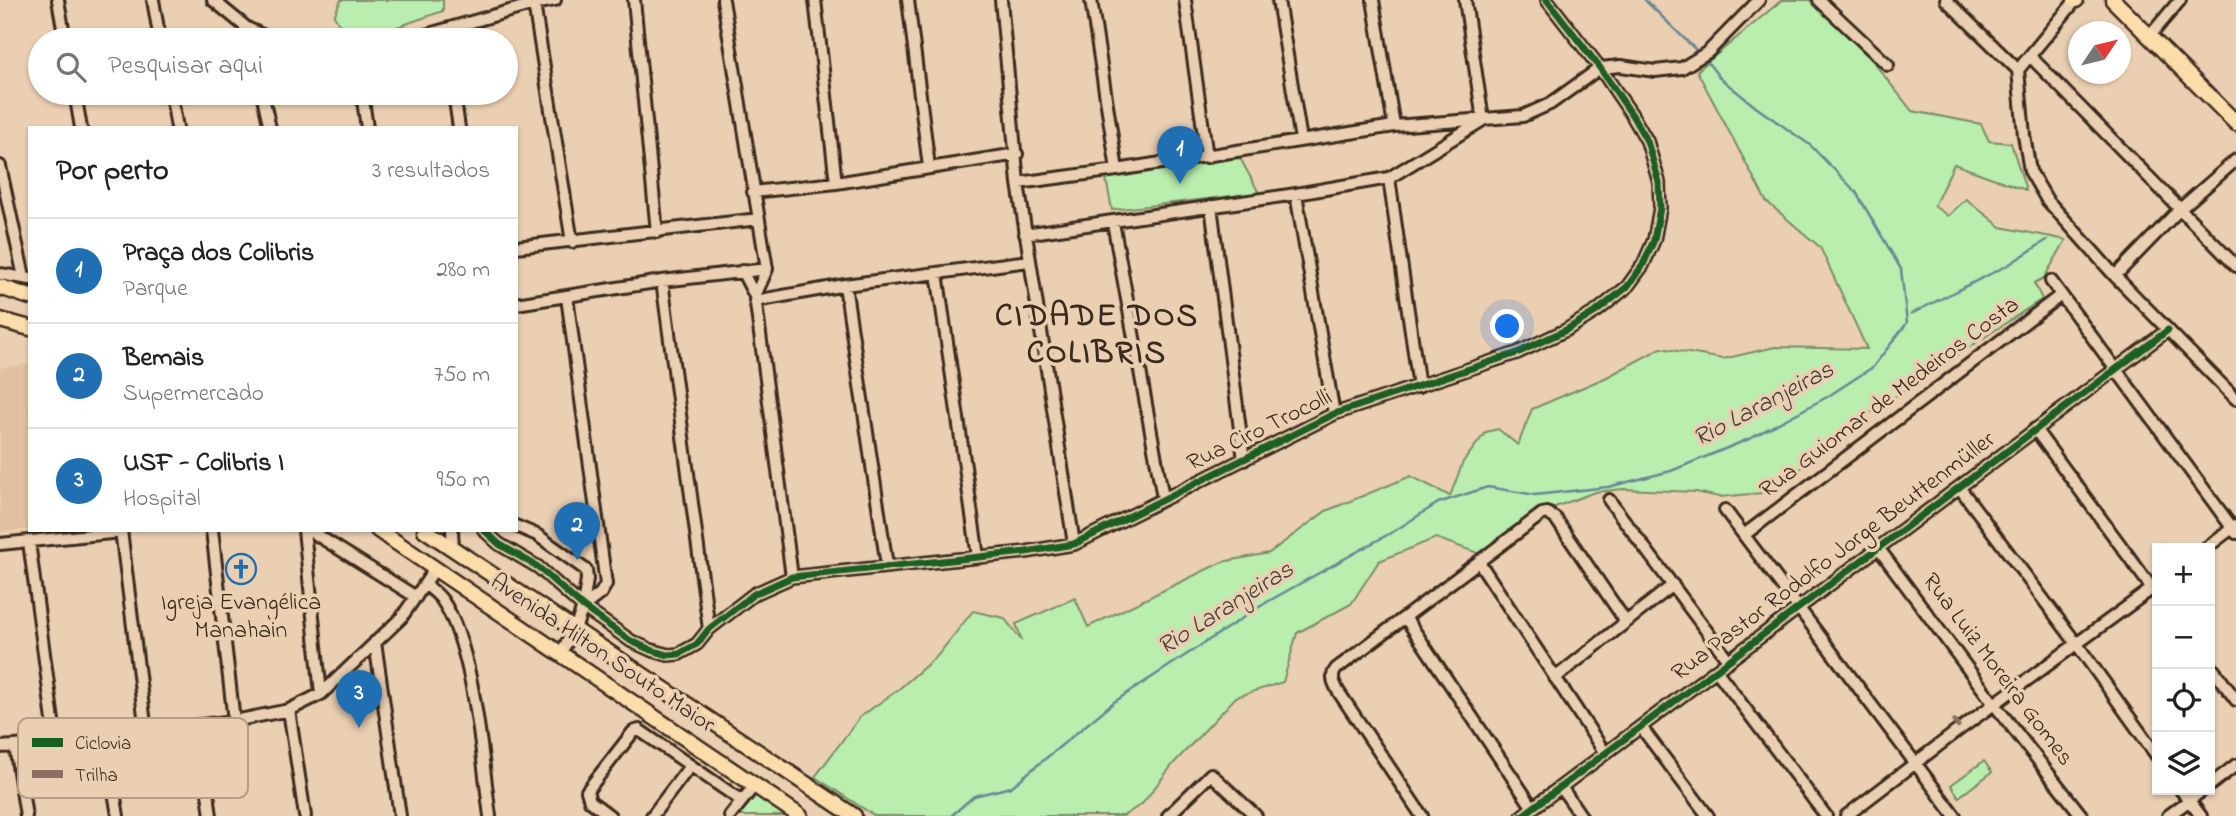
<!DOCTYPE html>
<html lang="pt">
<head>
<meta charset="utf-8">
<style>
  body { margin:0; font-family:"Indie Flower",sans-serif; background:#f2f2f2; color:#222 }
  .controls { position:absolute; right:21px; bottom:21px; display:grid; overflow:hidden; border-radius:0px; box-shadow:0 2px 5px #0004 }
  .controls button { width:63px; height:63px; display:grid; place-items:center; padding:0; border:0; border-bottom:2px solid #e0e0e0; background:#fff; color:#222; font:35px sans-serif }
  .compass { position:absolute; left:2068px; top:21px; width:63px; height:63px; border-radius:50%; background:#fff; box-shadow:0 2px 5px #0004; rotate:55deg }
  .you { position:absolute; left:1508px; top:327px; width:24px; height:24px; margin:-18px; border:5px solid #fff; border-radius:50%; background:#1a73e8; box-shadow:0 0 0 10px #1a73e833 }
  .badge { display:grid; place-items:center; width:46px; height:46px; border-radius:50%; background:#1f6fb2; color:#fff; font-size:23px; font-weight:700 }
  .pin { position:absolute; translate:-50% -58px; filter:drop-shadow(0 2px 4px #0008) }
  .pin::after { content:''; position:absolute; top:37px; width:24px; height:21px; background:inherit; clip-path:polygon(0 0,100% 0,50% 100%) }
  .list { margin:0; padding:0; list-style:none }
  h2 { display:flex; justify-content:space-between; align-items:center; height:91px; margin:0; padding:0 28px; font-size:30px }
  h2 small { font-size:23px; font-weight:400; color:#767676 }
  .list li { display:grid; grid-template-columns:46px 1fr auto; gap:21px; align-items:center; box-sizing:border-box; height:105px; padding:0 28px; border-top:2px solid #e0e0e0 }
  .list b { display:block; font-size:26px; white-space:nowrap }
  .list p { margin:0; font-size:23px; white-space:nowrap; color:#767676 }
  .list em { font-size:23px; font-style:normal; color:#767676 }
  .icon { flex:none; width:38px; height:38px; fill:none; stroke:currentColor; stroke-width:2; stroke-linecap:round; stroke-linejoin:round }
  .map { position:relative; flex:none; width:2236px; height:816px; overflow:hidden }
  .search { position:absolute; background:#fff; box-shadow:0 2px 5px #0004; left:28px; top:28px; width:490px; height:77px; display:flex; align-items:center; gap:18px; box-sizing:border-box; padding:0 24px; border-radius:38px; color:#767676; font-size:26px }
  .panel { position:absolute; background:#fff; box-shadow:0 2px 5px #0004; left:28px; top:126px; width:490px; height:406px; border-radius:0px }
  .map>svg:first-child { display:block }
</style>
</head>
<body>
<div class="map">
<svg width="2236" height="816" viewBox="0 0 2236 816">
  <rect width="100%" height="100%" fill="#ebcfb2"/>
  <filter id="ink" filterUnits="userSpaceOnUse"><feTurbulence type="fractalNoise" baseFrequency=".0143" numOctaves="2"/><feDisplacementMap in="SourceGraphic" scale="14" xChannelSelector="R" yChannelSelector="G"/><feConvolveMatrix kernelMatrix="1 2 1 2 8 2 1 2 1" color-interpolation-filters="sRGB"/></filter>
  <g filter="url(#ink)">
    <path fill="#dfc1a2" d="M30,364v165l-30,3v-164z"/>
    <path fill="#b9eeaf" stroke="#7a8c66" stroke-width="2" d="M341,0h102v11l-83,29h-11l-15,-24z
      M1782,0h28l60,58 42,53 69,13 8,17 22,2 15,47 -72,-26 -20,42 14,10 18,-17 35,28 65,13 -22,38 -10,5 8,16 -181,120 -89,73 -53,5 -23,-5 -73,-3 -28,3 -48,18 -67,44 -44,-16 -57,23 -28,43 -54,29 -14,49 -47,15 -62,66 -32,41 -19,12h-248l-60,-39 45,-60 39,-28 39,-34 35,-44 31,7 18,23 -6,-17 59,-26 13,29 134,-65 47,-9 57,-42 85,-35 39,20 13,-34 23,-30 12,-3 20,16 14,-36 75,-32 54,-29 62,11 52,-12 92,2 -47,-102 -54,-46 -69,-130z
      M1240,158l19,35 -147,17 -7,-36z
      M1984,761l8,11 -33,25 -8,-12z
      M756,791l39,25h-57z"/>
    <g fill="none" stroke-linecap="round" stroke-linejoin="round">
      <path stroke="#678895" stroke-width="2.5" d="M1645,0l55,54
        M1911,314l97,-49 39,-25
        M951,816l23,-20 37,-9 103,-85 153,-100 129,-72 42,-27 50,-16 47,8 73,-8 63,-16 78,-32 78,-42 46,-30 34,-44 -6,-54 -45,-77 -46,-47 -53,-37 -37,-30 -15,-19"/>
      <g stroke="#3b2a1e" stroke-width="16">
        <path id="minor" d="M58,0l7,40
          M153,0l7,40
          M213,0l34,28 26,12
          M634,0l23,232
          M723,0l44,269 -12,27
          M815,0l21,183
          M908,0l21,167
          M1001,0l17,183 56,361
          M1091,0l26,170
          M1185,0l22,157
          M1278,0l23,140
          M1373,0l21,126
          M1819,0l69,65
          M1946,0l72,70
          M534,4l38,238
          M2149,37l31,-37
          M408,40l126,-36 21,-4
          M2030,56l206,210
          M2018,70l6,65 6,36 17,29 68,76 121,123
          M2018,70l57,-69
          M75,93l6,35
          M171,93l6,35
          M262,93l8,35
          M362,93l5,35
          M454,93l5,35
          M0,166l24,111
          M1389,178l30,209
          M1018,183l99,-13 277,-44 129,-10 27,-12 50,-36 21,-2 34,5 27,-3 26,-16 51,-52
          M753,192l83,-9 181,-29
          M1296,194l38,220
          M1211,206l33,254
          M1113,222l50,276
          M1025,234l271,-40 93,-16 94,-58 -18,-120
          M516,247l243,-28
          M742,271l13,25 37,281
          M937,273l41,284
          M0,274l30,5
          M2115,276l64,-66 57,-50
          M662,281l47,348
          M2051,281l185,252
          M845,285l42,281
          M755,301l90,-16 184,-24
          M516,304l146,-23 105,-12
          M2035,429l122,166
          M1959,487l117,156 81,113
          M1609,500l120,161
          M1725,510l230,306
          M516,526l21,9 49,35 1,9 -4,28
          M121,530l25,202
          M212,530l22,191
          M304,530l17,164
          M309,530l107,67
          M452,530l1,18
          M484,530l15,14 39,23 45,40 48,34 20,9 17,5 11,-1 18,-10 12,-15 45,-35 38,-17 234,-25 48,-8 260,-130 183,-61 49,-23 31,-19 30,-24 16,-22 11,-25 6,-32 -1,-26 -12,-41 -15,-26 -32,-47 -53,-68
          M1744,535l317,-240
          M29,542l27,201
          M0,544l121,-12
          M2206,548l30,-23
          M1879,549l115,155 88,112
          M1479,562l126,191
          M426,585c6,5 12,9 16,15 32,45 40,159 48,216
          M1405,617l128,191
          M375,642l25,174
          M560,654l15,-25 8,-22 18,-14 5,-9 -39,-287
          M2210,665l26,35
          M1716,670l110,146
          M1555,678l118,-93
          M289,710l16,106
          M199,725l12,91
          M1641,727l67,89
          M105,737l13,79
          M15,746l11,70
          M0,747l56,-4 178,-22 55,-11 32,-16 80,-76 34,-49
          M2210,785l26,-20
          M1561,787l20,29
          M2181,790l20,26
          M610,816l-20,-15 -3,-10 46,-59 6,-2 103,71
          M652,816l38,-50
          M730,816l24,-30
          M1168,816l43,-42 45,42
          M1422,816l-84,-125c-4,-8 -8,-14 -2,-22l206,-155 5,-1 9,6 70,103
          M1522,816l646,-486
          M1846,816l114,-87 197,-144
          M2168,816l35,-26"/>
      </g>
      <g stroke="#3b2a1e" stroke-width="19">
        <path id="major" d="M2075,0h1
          M2113,0l123,123
          M0,287l30,10
          M0,320l30,8
          M378,530l422,286
          M425,530l429,286"/>
      </g>
      <use href="#minor" stroke="#ebcfb2" stroke-width="10"/>
      <use href="#major" stroke="#faddab" stroke-width="14"/>
      <path stroke="#8d6e63" stroke-width="5" stroke-dasharray="10 5" stroke-linecap="butt" d="M1953,720l7,9"/>
      <g stroke="#ebcfb2" stroke-width="11">
        <path id="cycleway" d="M484,530l15,14 39,23 45,40 48,34 20,9 17,5 11,-1 18,-10 12,-15 45,-35 38,-17 234,-25 48,-8 260,-130 183,-61 49,-23 31,-19 30,-24 16,-22 11,-25 6,-32 -1,-26 -12,-41 -15,-26 -32,-47 -53,-68
          M1522,816l646,-486"/>
      </g>
      <use href="#cycleway" stroke="#1b5e20" stroke-width="7"/>
    </g>
  </g>
  <defs>
    <g id="church-ring" transform="scale(1.575)"><circle r="9.5" fill="#ebcfb2" stroke="#1f6fb2" stroke-width="1.5"/><path d="M-1.2-6h2.4v3.5h3.3v2.4h-3.3V6h-2.4V-.1h-3.3v-2.4h3.3Z" fill="#1f6fb2"/></g>
  </defs>
  <g fill-rule="evenodd">
    <use href="#church-ring" x="241" y="569"/>
  </g>
  <g text-anchor="middle" dominant-baseline="central" stroke-width="7" stroke-linejoin="round" paint-order="stroke">
    <g font-size="24" fill="#3b2a1e" stroke="#ebcfb2">
      <text transform="translate(1890 398) rotate(-37)">Rua Guiomar de Medeiros Costa</text>
      <text transform="translate(1260 431) rotate(-26)">Rua Ciro Trocolli</text>
      <text transform="translate(1834 557) rotate(-37)">Rua Pastor Rodolfo Jorge Beuttenmüller</text>
      <text transform="translate(602 654) rotate(34)">Avenida Hilton Souto Maior</text>
      <text transform="translate(1997 670) rotate(53)">Rua Luiz Moreira Gomes</text>
    </g>
    <g font-size="24" fill="#3b2a1e" stroke="#ebcfb2">
      <text x="241" y="603">Igreja Evangélica<tspan x="241" dy="28">Manahain</tspan></text>
    </g>
    <g font-size="26" font-style="italic" fill="#46413c" stroke="#ebcfb2">
      <text transform="translate(1764 405) rotate(-28)">Rio Laranjeiras</text>
      <text transform="translate(1226 609) rotate(-32)">Rio Laranjeiras</text>
    </g>
    <g font-size="32" font-weight="bold" letter-spacing="2" fill="#3b2a1e" stroke="#ebcfb2">
      <text x="1097" y="317">CIDADE DOS<tspan x="1097" dy="37">COLIBRIS</tspan></text>
    </g>
  </g>
  <rect x="18" y="718" width="230" height="80" rx="10" fill="#ebcfb2" stroke="#b69e86" stroke-width="2"/>
  <rect x="32" y="738" width="31" height="9" fill="#1b5e20"/>
  <rect x="32" y="770" width="31" height="8" fill="#8d6e63"/>
  <g font-size="19" fill="#3b2a1e">
    <text x="75" y="749">Ciclovia</text>
    <text x="75" y="781">Trilha</text>
  </g>
</svg>
<div class="controls">
<button>+</button>
<button>−</button>
<button><svg class="icon" aria-label="locate" viewBox="0 0 24 24"><circle cx="12" cy="12" r="6"/><path d="M12 2v4M12 18v4M2 12h4M18 12h4"/></svg></button>
<button><svg class="icon" aria-label="layers" viewBox="0 0 24 24"><path d="M12 4l9 5-9 5-9-5zM3 14l9 5 9-5"/></svg></button>
</div>
<svg class="compass" viewBox="-18 -18 36 36"><path d="M0-13l5 13h-10z" fill="#e53935"/><path d="M0 13l5-13h-10z" fill="#767676"/></svg>
<div class="you"></div>
<div class="pin badge" style="left:1180px;top:184px">1</div>
<div class="pin badge" style="left:577px;top:560px">2</div>
<div class="pin badge" style="left:359px;top:728px">3</div>
<div class="search"><svg class="icon" aria-label="search" viewBox="0 0 24 24"><circle cx="10" cy="10" r="6"/><path d="M15 15l6 6"/></svg>Pesquisar aqui</div>
<section class="panel">
<h2>Por perto<small>3 resultados</small></h2>
<ul class="list">
<li><span class="badge">1</span><div><b>Praça dos Colibris</b><p>Parque</p></div><em>280 m</em></li>
<li><span class="badge">2</span><div><b>Bemais</b><p>Supermercado</p></div><em>750 m</em></li>
<li><span class="badge">3</span><div><b>USF - Colibris I</b><p>Hospital</p></div><em>950 m</em></li>
</ul>
</section>
</div>
</body>
</html>
